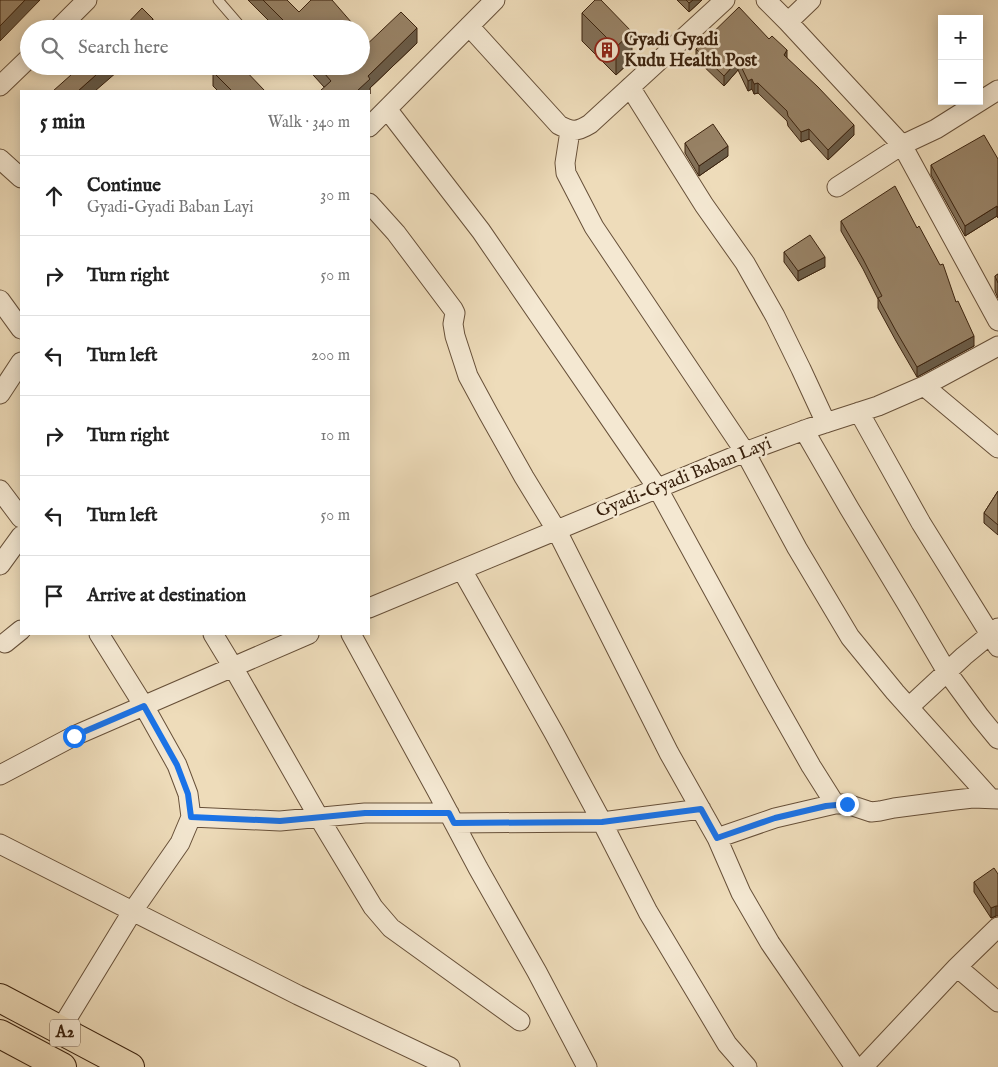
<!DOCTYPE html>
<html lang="en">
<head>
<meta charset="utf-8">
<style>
  body { margin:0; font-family:"IM FELL English",serif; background:#f2f2f2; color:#222 }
  .controls { position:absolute; right:15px; top:15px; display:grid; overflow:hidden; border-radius:0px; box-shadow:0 2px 12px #0003 }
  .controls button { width:45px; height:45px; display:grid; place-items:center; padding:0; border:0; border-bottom:1px solid #e0e0e0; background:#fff; color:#222; font:25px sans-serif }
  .stop { position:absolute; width:15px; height:15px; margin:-11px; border:4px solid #1a73e8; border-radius:50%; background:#fff }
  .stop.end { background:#1a73e8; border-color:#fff; box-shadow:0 1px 5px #0008 }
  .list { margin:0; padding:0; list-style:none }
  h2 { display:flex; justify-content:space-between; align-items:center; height:65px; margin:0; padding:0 20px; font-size:21px }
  h2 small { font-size:16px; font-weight:400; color:#767676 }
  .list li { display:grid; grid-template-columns:32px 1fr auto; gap:15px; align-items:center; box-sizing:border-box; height:80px; padding:0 20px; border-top:1px solid #e0e0e0 }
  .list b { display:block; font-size:19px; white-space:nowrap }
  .list p { margin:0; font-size:16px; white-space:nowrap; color:#767676 }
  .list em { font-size:16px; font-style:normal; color:#767676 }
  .icon { flex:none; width:28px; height:28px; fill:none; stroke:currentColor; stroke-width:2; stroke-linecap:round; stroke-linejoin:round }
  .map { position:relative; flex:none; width:998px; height:1067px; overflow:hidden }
  .search { position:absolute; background:#fff; box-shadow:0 2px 12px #0003; left:20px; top:20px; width:350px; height:55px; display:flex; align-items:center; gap:12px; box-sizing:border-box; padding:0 18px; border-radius:28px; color:#767676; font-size:19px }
  .panel { position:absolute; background:#fff; box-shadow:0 2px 12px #0003; left:20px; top:90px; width:350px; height:545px; border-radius:0px }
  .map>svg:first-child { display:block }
</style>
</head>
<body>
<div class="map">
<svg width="998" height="1067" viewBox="0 0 998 1067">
  <rect width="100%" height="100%" fill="#eedcba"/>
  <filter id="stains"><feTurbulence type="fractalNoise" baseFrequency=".004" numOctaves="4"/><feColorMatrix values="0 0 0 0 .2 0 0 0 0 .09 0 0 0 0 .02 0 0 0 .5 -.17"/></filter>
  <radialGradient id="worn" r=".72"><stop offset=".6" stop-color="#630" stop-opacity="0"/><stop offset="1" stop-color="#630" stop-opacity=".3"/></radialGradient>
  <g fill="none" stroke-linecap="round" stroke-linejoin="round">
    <g stroke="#675039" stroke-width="11">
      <path id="lane" d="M218,0l25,29"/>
    </g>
    <g stroke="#675039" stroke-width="21">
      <path id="street" d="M766,0l22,22 114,123 34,-16 62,-39
        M788,22l23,-22
        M469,26l90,99c13,7 18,7 31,-1l135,-124
        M58,29l29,-29
        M0,86l29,-28
        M630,87l74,118 41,58 30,53 26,53 25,54
        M387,109l94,122 177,258 110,201 43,76 24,38
        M369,127l126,-127
        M570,131l-5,32 1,10 28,54 151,225 52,96 53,89 45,55 96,107
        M0,159l21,19
        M837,187l65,-42 96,176
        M369,203l27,30 57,76 2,4 -2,11 2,12 13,40 20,37 36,64 33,54 112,222 48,85 24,55 29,50 85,124
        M0,300l21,29
        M924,386l74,62
        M0,394l21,-32
        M859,412l62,111 77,124
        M804,430l45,78 58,96 40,68 33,45 18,22
        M0,490l21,28
        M0,565l21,-29
        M462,570l92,163 48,89 46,90 79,132 20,23
        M369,608l376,-156 65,-24 68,-22 46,-20 74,-40
        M213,634l20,33 85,149 55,91 18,21 129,93
        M351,634l86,157 41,77 59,104 50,95
        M5,643l16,-13
        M909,707l55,-51 34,-28
        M0,775l74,-39 235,-102
        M191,817l89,4 85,-8h84
        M454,823l148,-1 99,-13
        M717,838l58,-20 60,-14h12l24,8 9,-1 14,-3 61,-8 18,-2 25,1
        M0,844l298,151 152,72
        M957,967l41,35
        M60,1030l72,-118 48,-69 11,-26 -3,-23 -11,-29 -33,-59 -45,-72
        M863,1067l94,-100 41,-40"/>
    </g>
    <g stroke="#3a220e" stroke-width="30">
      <path id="highway" d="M0,998l130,69
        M0,1034l62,33"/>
    </g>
    <use href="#lane" stroke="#f4e8d2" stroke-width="9"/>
    <use href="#street" stroke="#f4e8d2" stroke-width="19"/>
    <use href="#highway" stroke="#eedcba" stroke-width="28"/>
  </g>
  <path fill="#837159" stroke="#3a220e" d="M248,0h39l12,12 53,17h-75z
    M677,0h25l-13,12z
    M582,13l50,47 -16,15 -34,-34z
    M417,43l-47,45v6l-46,-7 -19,-21h36l2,2z
    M696,49l91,9 67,77 -26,25 -19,-21 -8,3 -13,-16 -1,-5 -29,-28 -4,1 -2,-5 -4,2 -10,-21 -14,16 -28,-27z
    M213,72l52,19h-47l-5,-5z
    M685,143l43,13 -29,20 -14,-23z
    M998,159v59l-1,-2 -32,20 -34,-61v-10z
    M841,221l115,81 18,44 -57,31 -21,-36 -18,-33v-9l-15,-30 -22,-38z
    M784,252l41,15 -27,14 -14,-19z
    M998,274v24l-3,-7v-15z
    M998,491v44l-14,-12v-10z
    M998,874v42h-2l-5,2 -17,-26v-10z"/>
  <path fill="#6a5c48" stroke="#3a220e" d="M25,0h15l-40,41v-15z
    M693,0h9l-13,12v-9z
    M153,19v10h-10z
    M352,23v6h-7z
    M417,28v15l-47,45v6l-1,1v-4h-12l11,-15z
    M632,32v28l-16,15v-28z
    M787,50v10l-3,-5z
    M738,60v10l-14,16v-10z
    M106,66h15l-4,4v2l-22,19h-17z
    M752,79v10l-4,2v-10z
    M758,83v10l-4,1v-10z
    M854,125v10l-26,25v-10z
    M809,129v10l-8,3v-10z
    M728,146v10l-29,20v-10z
    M997,206v10l-32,20v-10z
    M825,257v10l-27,14v-10z
    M974,336v10l-57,31v-10z
    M996,906v10l-5,2v-10z"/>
  <path fill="#988367" stroke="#3a220e" d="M0,0h25l-25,26z
    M263,0h24l12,12 12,-12h21l20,23 -7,6h-60l-4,-4 4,-3z
    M595,0h6l31,32 -16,15 -34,-34z
    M686,0h7l-4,3z
    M739,7l30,32 3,-3 15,14 -3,5 34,32 36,38 -26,25 -19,-21 -8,3 -13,-16 -1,-5 -29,-28 -4,1 -2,-5 -4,2 -10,-21 -14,16 -28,-27z
    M142,8l11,11 -10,10h-21z
    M401,12l16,16 -49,48 2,3 -13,12h-37l11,-10 -13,-15h23l2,2 1,-2h17v-16z
    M81,66h25l-28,25h-25z
    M218,66h23l24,25h-33l-19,-19z
    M713,124l15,22 -29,20 -14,-23z
    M984,135l14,24v49l-1,-2 -32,20 -34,-61z
    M895,186l22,42 2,-2 21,39 3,-1 13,38 2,-1 16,35 -57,31 -21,-36 -18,-33 4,-2 -19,-37 -22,-38z
    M810,235l15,22 -27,14 -14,-19z
    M998,274v9l-3,-7z
    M998,491v34l-14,-12z
    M994,868l4,6v32h-2l-5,2 -17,-26z"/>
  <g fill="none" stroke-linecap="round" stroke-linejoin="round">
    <path stroke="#1a73e8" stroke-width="6" d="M74,736l70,-30 33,59 11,29 3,23 89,4 85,-8h84l5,10 148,-1 99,-13 16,29 58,-20 51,-12 21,-2"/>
  </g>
  <defs>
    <g id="building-ring" transform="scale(1.25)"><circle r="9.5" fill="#f4e8d2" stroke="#8f2418" stroke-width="1.5"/><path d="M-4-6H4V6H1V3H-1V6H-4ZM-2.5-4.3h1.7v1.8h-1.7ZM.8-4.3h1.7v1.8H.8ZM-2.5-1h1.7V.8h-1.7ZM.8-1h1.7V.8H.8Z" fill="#8f2418"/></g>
  </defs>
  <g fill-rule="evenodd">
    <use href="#building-ring" x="607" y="50"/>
  </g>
  <g text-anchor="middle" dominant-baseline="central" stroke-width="5" stroke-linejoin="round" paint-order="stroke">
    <rect fill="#f4e8d2" stroke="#725d49" stroke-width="1" x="50" y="1019.5" width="30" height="27" rx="4"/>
    <g font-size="16" font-weight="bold" fill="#3a220e">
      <text x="65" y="1033">A2</text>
    </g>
    <g font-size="18" font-weight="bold" fill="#3a220e" stroke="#f4e8d2" text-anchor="start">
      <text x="624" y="40">Gyadi Gyadi<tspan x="624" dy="21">Kudu Health Post</tspan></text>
    </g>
    <g font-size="18" fill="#3a220e" stroke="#f4e8d2">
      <text transform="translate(684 478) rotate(-22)">Gyadi-Gyadi Baban Layi</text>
    </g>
  </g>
  <rect width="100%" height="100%" filter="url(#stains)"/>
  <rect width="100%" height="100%" fill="url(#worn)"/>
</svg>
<div class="controls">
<button>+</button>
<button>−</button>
</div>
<div class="stop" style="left:74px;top:736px"></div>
<div class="stop end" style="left:847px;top:804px"></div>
<div class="search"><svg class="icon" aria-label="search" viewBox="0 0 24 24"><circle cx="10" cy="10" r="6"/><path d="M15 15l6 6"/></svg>Search here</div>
<section class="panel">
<h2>5 min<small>Walk · 340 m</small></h2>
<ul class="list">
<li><svg class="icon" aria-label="ahead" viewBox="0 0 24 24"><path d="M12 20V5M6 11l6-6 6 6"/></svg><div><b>Continue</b><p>Gyadi-Gyadi Baban Layi</p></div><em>30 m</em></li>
<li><svg class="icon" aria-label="right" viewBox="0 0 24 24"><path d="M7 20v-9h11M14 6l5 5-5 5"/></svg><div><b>Turn right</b></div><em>50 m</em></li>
<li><svg class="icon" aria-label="left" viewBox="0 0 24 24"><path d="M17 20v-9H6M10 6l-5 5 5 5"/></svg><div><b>Turn left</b></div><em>200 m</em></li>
<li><svg class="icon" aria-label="right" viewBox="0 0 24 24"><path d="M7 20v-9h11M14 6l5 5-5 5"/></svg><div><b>Turn right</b></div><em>10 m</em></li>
<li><svg class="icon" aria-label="left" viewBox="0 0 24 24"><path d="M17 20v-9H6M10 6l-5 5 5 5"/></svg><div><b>Turn left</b></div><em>50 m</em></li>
<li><svg class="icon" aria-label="arrive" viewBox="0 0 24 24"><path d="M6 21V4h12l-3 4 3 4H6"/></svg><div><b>Arrive at destination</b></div></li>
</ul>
</section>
</div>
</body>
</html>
